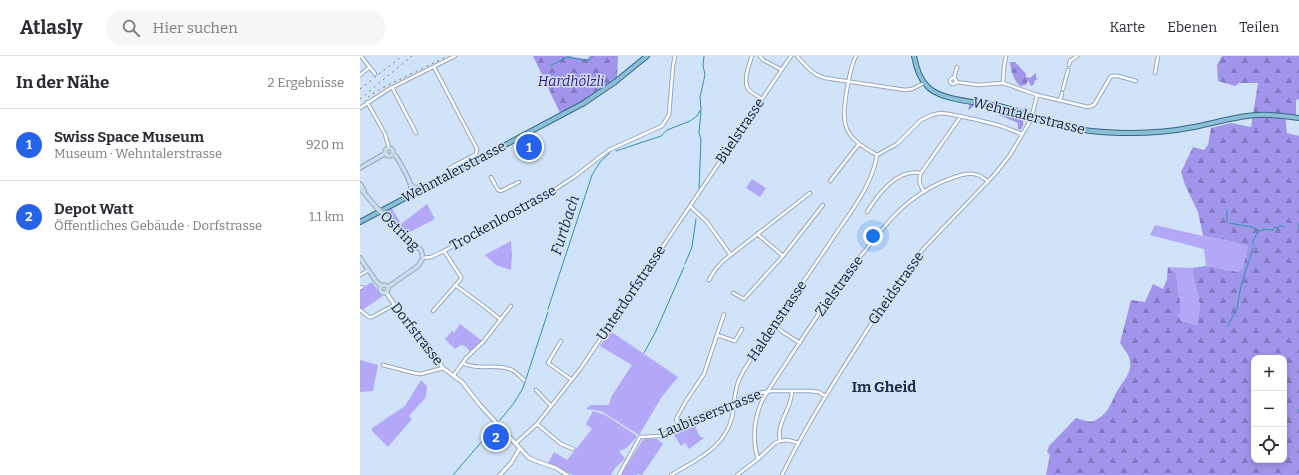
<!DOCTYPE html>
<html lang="de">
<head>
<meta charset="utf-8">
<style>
  body { margin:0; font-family:Bitter,serif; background:#f7f7f7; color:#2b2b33 }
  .controls { position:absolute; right:12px; bottom:12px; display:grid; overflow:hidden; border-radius:8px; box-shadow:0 2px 6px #0003 }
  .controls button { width:36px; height:36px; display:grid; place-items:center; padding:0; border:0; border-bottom:1px solid #e1e1e2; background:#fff; color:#2b2b33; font:20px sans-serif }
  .you { position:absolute; left:513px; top:180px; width:14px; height:14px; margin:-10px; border:3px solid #fff; border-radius:50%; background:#1a73e8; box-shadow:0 0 0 6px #1a73e833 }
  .badge { display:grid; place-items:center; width:26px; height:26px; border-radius:50%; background:#2563eb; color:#fff; font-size:13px; font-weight:700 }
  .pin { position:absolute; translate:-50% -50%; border:2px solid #fff; box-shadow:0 1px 4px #0006 }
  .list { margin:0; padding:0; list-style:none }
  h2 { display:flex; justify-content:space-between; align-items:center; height:52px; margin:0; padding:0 16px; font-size:17px }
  h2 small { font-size:13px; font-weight:400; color:#7c7c81 }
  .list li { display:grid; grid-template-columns:26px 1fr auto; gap:12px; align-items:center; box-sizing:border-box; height:72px; padding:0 16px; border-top:1px solid #e1e1e2 }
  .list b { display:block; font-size:15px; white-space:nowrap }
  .list p { margin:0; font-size:13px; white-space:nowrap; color:#7c7c81 }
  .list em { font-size:13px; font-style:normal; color:#7c7c81 }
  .icon { flex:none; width:22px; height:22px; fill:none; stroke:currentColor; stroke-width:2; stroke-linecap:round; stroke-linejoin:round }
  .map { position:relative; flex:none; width:939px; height:419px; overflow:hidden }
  header { display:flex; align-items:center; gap:24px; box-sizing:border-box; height:56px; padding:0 20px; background:#fff; border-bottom:1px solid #e1e1e2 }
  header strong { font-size:19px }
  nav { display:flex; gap:22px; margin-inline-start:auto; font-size:14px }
  .search { width:280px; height:36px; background:#f7f7f7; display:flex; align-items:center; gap:10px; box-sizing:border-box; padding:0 14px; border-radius:22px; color:#7c7c81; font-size:15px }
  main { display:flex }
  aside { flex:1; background:#fff }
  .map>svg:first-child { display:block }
</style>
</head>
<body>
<header>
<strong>Atlasly</strong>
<div class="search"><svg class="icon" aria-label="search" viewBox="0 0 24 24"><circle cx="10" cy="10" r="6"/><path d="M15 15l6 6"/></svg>Hier suchen</div>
<nav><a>Karte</a><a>Ebenen</a><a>Teilen</a></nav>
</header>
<main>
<aside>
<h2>In der Nähe<small>2 Ergebnisse</small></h2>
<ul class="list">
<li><span class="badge">1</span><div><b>Swiss Space Museum</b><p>Museum · Wehntalerstrasse</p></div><em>920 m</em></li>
<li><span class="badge">2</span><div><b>Depot Watt</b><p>Öffentliches Gebäude · Dorfstrasse</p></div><em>1.1 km</em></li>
</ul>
</aside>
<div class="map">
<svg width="939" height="419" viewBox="0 0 939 419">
  <defs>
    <pattern id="forest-firs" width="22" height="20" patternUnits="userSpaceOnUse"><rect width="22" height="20" fill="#a195eb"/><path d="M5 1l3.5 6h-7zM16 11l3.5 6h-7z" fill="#8279be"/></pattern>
  </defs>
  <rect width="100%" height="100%" fill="#d0e3f9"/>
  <path fill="#b2a8f7" d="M392,123l14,9 -6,9 -14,-9z
    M67,148l8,15 -29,15 -21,-21 7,-5 9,16z
    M795,169l48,11 23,4 22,6 -5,22 -5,4 -32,-6 -2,-17 -54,-14z
    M151,185l1,14 -1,15 -15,-5 -11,-10z
    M808,211l24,1 8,37 -3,20 -16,-4 -3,-6 -3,-43z
    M12,226l10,15 -20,13 -2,-1v-20z
    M100,268l22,17 -11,11 -6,-6 -4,-1 -6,4 -10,-10 7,-8 2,2z
    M250,275l68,46 -17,21 -22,37 -38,-24 -15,-2 5,-4h18l2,-8 21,-32 -32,-19z
    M0,304l18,5 -5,26 -13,1z
    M61,324l6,6 -1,11 -17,19 3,3 -24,28 -16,-16v-3l33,-22z
    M233,355l12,4 31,20v3l-11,11 -6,2 6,8 -10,9 -4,7h-38l-25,-12 6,-11 13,8 25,-31 -6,-5z
    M333,363l6,17 5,2 -15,11 -4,-6 -4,3 -10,-16 13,-7z
    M286,382l11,1 6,5 -21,31 -4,-1 -1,1h-16l21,-34z"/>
  <path fill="url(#forest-firs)" fill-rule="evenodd" d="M173,0h38l1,1 15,2 3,-3h28l-1,21 -34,24 -23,12z
    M862,0h77v43l-3,1v16h-11l2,17 12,3v339h-253l4,-20 -3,-3 2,-6 27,-28c5,1 12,5 18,3 13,-6 17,-17 22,-28 5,-10 16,-19 14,-31 0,-7 -6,-13 -10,-19l11,-43 14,2 8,-18 10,5 4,-10 1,-12 7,5 6,37 -3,6 3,6 16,4 3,-20 -8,-37 14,-2 32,6 5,-4 5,-22 -22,-6 -23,-4 -5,-24 -13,-27 -4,-13 12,-25 11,3 4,-5 3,-17 20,-5 20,4 7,-44h-19l-4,3 -17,-5 -1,-16zM894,302h30v102h-30z
    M650,6h5l11,12v3l4,1 6,-5v4l2,2 -3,1 -1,4 -3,2 -3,-6 -2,5 -6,1c-7,-7 -9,-15 -10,-24z
    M610,46l29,7v1l6,2 2,-1 16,5v10l-3,4 -2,-1v-6l-19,-8v-3l-2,-1 -23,-5 -6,4z"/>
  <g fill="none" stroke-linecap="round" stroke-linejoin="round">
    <path stroke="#2d95ac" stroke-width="1" d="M190,10l17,-9 20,4 2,-1 4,-4
      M256,95l45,-15 6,-6 23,-9 7,-5 4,-7 -1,-12 5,-22 -2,-10 1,-9
      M339,132l2,-48 -2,-8 2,-21
      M867,154v11l2,2 23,4 6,3 4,1 1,-2 10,1 2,-3 2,1 3,-2 4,1
      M939,168v6
      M893,189v-4l5,-10
      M325,208l7,-17 4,-28
      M188,253l44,-134 8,-13 10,-9
      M868,270l9,-18 4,-22 12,-38
      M284,297l12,-22 28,-64
      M938,354h1
      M140,364l14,-17 9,-15 25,-76
      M93,419l43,-50"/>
    <g stroke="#96a8bc" stroke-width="4.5">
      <path id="minor" d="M1,0l14,18
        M392,0c-3,9 -9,24 -4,33 3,4 10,7 14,10
        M400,0l3,4 19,10
        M437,0c8,9 16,19 28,22l80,12 7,-1 12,-6
        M496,0c-5,9 -7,23 -9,33 -6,38 -4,47 30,66
        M709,9l1,-4 7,-5
        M74,11l43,82 -1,5 -28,15
        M795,17l3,-17
        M0,19l10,-8
        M594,22l3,-11
        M590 25a3 3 0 1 1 6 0a3 3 0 1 1-6 0Z
        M596,26l22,3 25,-2 34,12 51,12 6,-2 17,-29h7l18,5
        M643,27l1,-16 2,-11
        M32,31l24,46
        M703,33l5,-19
        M700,44l2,-7
        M7,46l18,32 4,14
        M0,52l29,-19 66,-33
        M517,99l20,-11 24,-24 11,-5 8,-2 9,1 29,6 23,6 21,8
        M131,121l7,13 3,1 18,-9
        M470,125l29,-37
        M564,136c-4,-7 -6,-11 -3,-19l40,-57
        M330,150l17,16 23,32
        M507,156c11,-18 30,-44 54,-39
        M397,178l26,22
        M63,202l8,-1 11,-5 100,-54 32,-21 35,-27 53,-24 7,-11 4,-49 2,-10
        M0,219l9,-5
        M349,224l6,-10 8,-9 87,-68
        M95,229l30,22 16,13
        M0,232l2,-1
        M373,237l11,6 39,-43 40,-51
        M0,254l9,7h3l22,-12
        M73,255l28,-32v-2l-17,-26
        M414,269l10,8 16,10
        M357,279l18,6 7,-12
        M201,285l-13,22 24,17
        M102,307c16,8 35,0 50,7 4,2 8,6 12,10
        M23,309l31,8 7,1 22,-6
        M94,319l12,-17 17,-16 28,-36
        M176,334l15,16
        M177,368l24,20 12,5
        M318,369l-2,-6 10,-18 18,-27 20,-60
        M420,385c-4,-19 12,-32 12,-50
        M156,387l21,-19 44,-56 210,-312
        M398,403c-6,-19 -4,-38 3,-56 9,-17 21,-33 31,-49 23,-35 46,-70 72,-102 14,-18 28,-36 45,-50 14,-11 30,-20 46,-25 12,-4 23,-6 33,5
        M259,419l21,-38 21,-1 21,-13 64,-26 12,-4 14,-2h38l9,1 6,4
        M311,419c25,-15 54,-27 61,-58 2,-9 2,-18 4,-27 1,-8 5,-14 8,-20 28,-45 60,-88 89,-132 17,-25 39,-52 44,-83
        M377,419l21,-16 17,-16 5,-2 7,-1 12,3
        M422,419c28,-58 64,-111 98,-165l8,-7 28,-45 9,-11 70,-73 15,-19 19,-32 3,-7 5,-21"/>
    </g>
    <g stroke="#96a8bc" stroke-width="5">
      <path id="tertiary" d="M26,236l16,24 26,29 15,23 19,14 18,23 49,53 7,3 20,7 11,7
        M140,419l11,-12 9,-15"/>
    </g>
    <g stroke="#96a8bc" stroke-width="5.5">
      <path id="secondary" d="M25 96a4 4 0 1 1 8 0a4 4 0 1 1-8 0Z
        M33,98l3,2c5,10 19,28 14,39
        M0,112l26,-15
        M0,128l4,6
        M51,129l5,3h7
        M0,132l17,20
        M23,158l14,16 24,20 2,8 -5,8 -30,21
        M0,202l16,23 5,5
        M20 233a4 4 0 1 1 8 0a4 4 0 1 1-8 0Z"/>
    </g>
    <g stroke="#326987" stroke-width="6">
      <path id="primary" d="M554,0c2,11 5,22 13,30 13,15 52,16 72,20 18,4 34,11 51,17 27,8 54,10 81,10 21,0 43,-2 63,-6 21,-4 42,-11 63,-12 14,-1 28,1 42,3
        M0,166l224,-119 31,-21 32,-26"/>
    </g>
    <use href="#minor" stroke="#fff" stroke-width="2.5"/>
    <use href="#tertiary" stroke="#fff" stroke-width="3"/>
    <use href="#secondary" stroke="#c6dfeb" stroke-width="3.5"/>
    <use href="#primary" stroke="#8dbed7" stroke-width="4"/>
    <path stroke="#758290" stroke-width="1" stroke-dasharray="2 4" stroke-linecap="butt" d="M0,33l42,-33
      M8,41l16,-10 64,-31
      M0,43l52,-43"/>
    <g stroke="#96a8bc" stroke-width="5.5" stroke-linecap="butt">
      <path id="secondary-bridge" d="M17,152l6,6"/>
    </g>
    <use href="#secondary-bridge" stroke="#c6dfeb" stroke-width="3.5"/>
  </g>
  <g text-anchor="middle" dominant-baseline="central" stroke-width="3" stroke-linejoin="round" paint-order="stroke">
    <g font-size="14" font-style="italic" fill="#341277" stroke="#d0e3f9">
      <text x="211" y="25">Hardhölzli</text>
    </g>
    <g font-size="14" fill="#151c23" stroke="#d0e3f9">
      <text transform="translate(669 60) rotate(14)">Wehntalerstrasse</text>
      <text transform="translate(380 75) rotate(-56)">Büelstrasse</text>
      <text transform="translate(94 116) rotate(-28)">Wehntalerstrasse</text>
      <text transform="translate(143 162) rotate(-29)">Trockenloostrasse</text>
      <text transform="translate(40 175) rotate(45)">Ostring</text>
      <text transform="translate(479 230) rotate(-54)">Zielstrasse</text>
      <text transform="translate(536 232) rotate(-55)">Gheidstrasse</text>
      <text transform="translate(271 237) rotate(-56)">Unterdorfstrasse</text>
      <text transform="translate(417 265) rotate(-56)">Haldenstrasse</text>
      <text transform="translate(57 278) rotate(52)">Dorfstrasse</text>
      <text transform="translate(350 358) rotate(-22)">Laubisserstrasse</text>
    </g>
    <g font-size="15" font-style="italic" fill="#193035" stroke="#d0e3f9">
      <text transform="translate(205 169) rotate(-72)">Furtbach</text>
    </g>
    <g font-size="15" font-weight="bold" fill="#213040" stroke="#d0e3f9">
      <text x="524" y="331">Im Gheid</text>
    </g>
  </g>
</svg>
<div class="controls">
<button>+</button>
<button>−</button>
<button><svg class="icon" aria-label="locate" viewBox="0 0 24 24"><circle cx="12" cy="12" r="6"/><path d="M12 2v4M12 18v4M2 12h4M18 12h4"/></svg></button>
</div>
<div class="you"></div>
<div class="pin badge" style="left:169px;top:91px">1</div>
<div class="pin badge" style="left:136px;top:381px">2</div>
</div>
</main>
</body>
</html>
